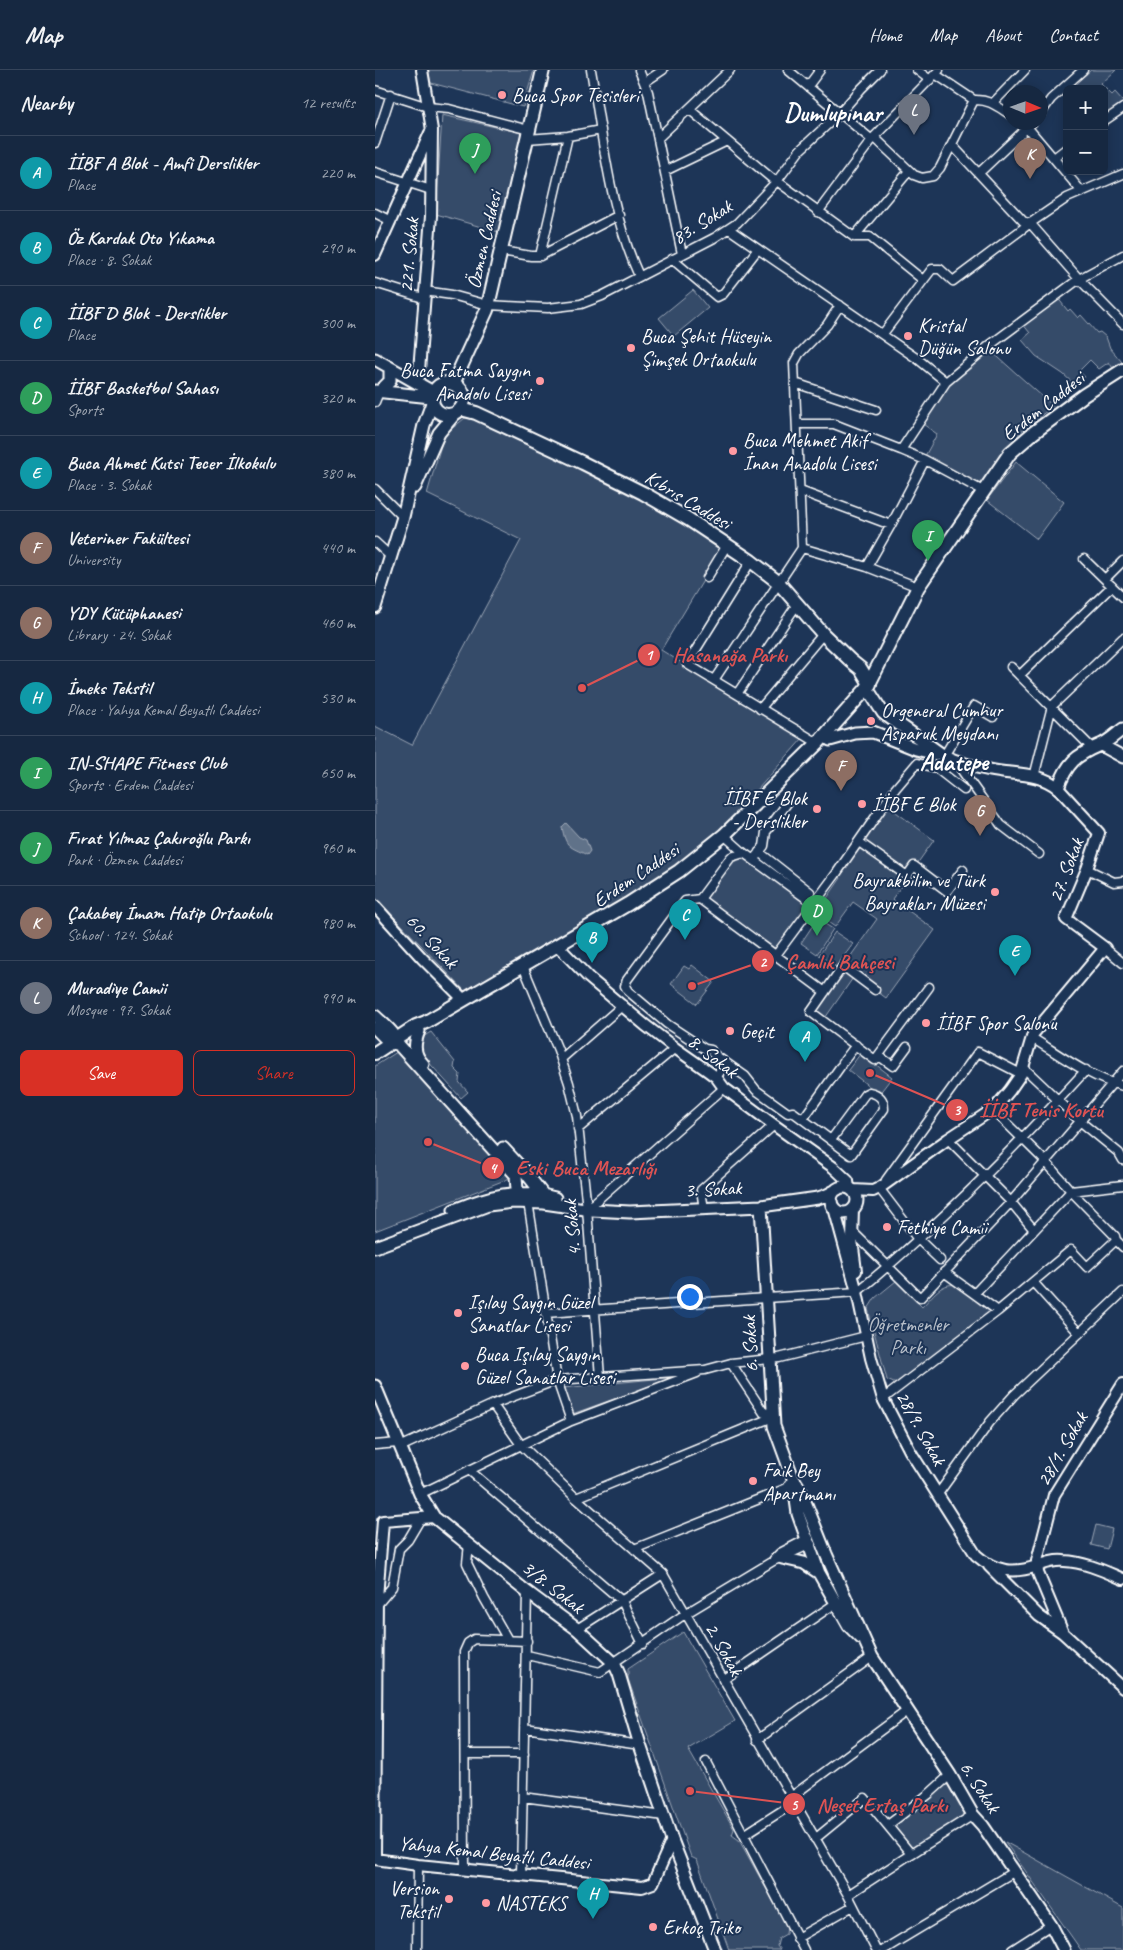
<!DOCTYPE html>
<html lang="en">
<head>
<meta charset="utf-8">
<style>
  body { margin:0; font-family:Caveat,sans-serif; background:#1f3048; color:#f1f3f6 }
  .controls { position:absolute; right:15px; top:15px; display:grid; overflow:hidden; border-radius:8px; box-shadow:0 2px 12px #0003 }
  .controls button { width:45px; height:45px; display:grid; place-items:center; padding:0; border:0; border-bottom:1px solid #35445a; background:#162841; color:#f1f3f6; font:25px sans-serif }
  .compass { position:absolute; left:628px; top:15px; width:45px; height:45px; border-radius:50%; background:#162841; box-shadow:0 2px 12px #0003; rotate:92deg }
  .you { position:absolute; left:314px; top:1226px; width:18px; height:18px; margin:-12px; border:4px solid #fff; border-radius:50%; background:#1a73e8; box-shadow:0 0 0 8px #1a73e833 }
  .badge { display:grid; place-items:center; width:32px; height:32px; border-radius:50%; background:#d93025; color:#fff; font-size:16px; font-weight:700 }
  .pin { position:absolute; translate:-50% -41px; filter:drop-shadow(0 1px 2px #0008) }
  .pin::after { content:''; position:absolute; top:26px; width:18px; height:15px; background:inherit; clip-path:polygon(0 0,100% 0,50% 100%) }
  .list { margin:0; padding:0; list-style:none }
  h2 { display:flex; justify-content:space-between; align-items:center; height:65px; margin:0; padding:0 20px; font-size:21px }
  h2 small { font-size:16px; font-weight:400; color:#9ea6b1 }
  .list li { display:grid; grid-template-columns:32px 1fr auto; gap:15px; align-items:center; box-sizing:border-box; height:75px; padding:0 20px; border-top:1px solid #35445a }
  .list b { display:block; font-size:19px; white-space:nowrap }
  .list p { margin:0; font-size:16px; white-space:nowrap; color:#9ea6b1 }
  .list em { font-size:16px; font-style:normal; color:#9ea6b1 }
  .actions { display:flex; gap:10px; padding:15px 20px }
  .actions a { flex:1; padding:11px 0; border:1px solid #d93025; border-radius:8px; text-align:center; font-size:18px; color:#d93025 }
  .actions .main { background:#d93025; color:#fff }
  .map { position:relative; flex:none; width:748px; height:1880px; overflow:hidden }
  header { display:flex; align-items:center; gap:30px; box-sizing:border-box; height:70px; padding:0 25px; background:#162841; border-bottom:1px solid #35445a }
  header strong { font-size:24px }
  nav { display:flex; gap:28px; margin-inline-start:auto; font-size:18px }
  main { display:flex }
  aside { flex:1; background:#162841 }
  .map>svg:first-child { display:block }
</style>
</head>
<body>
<header>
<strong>Map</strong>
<nav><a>Home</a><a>Map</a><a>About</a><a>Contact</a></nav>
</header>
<main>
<aside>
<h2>Nearby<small>12 results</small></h2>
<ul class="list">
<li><span class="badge" style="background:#0f9aa8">A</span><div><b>İİBF A Blok - Amfi Derslikler</b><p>Place</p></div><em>220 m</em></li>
<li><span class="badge" style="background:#0f9aa8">B</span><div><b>Öz Kardak Oto Yıkama</b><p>Place · 8. Sokak</p></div><em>290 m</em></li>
<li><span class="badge" style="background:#0f9aa8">C</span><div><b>İİBF D Blok - Derslikler</b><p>Place</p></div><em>300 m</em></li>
<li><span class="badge" style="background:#2e9e5b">D</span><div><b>İİBF Basketbol Sahası</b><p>Sports</p></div><em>320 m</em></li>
<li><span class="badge" style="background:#0f9aa8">E</span><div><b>Buca Ahmet Kutsi Tecer İlkokulu</b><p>Place · 3. Sokak</p></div><em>380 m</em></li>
<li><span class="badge" style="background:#8d6e63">F</span><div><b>Veteriner Fakültesi</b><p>University</p></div><em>440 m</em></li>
<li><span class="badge" style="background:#8d6e63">G</span><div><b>YDY Kütüphanesi</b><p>Library · 24. Sokak</p></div><em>460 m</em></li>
<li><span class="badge" style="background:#0f9aa8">H</span><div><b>İmeks Tekstil</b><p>Place · Yahya Kemal Beyatlı Caddesi</p></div><em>530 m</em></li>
<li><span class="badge" style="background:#2e9e5b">I</span><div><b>IN-SHAPE Fitness Club</b><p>Sports · Erdem Caddesi</p></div><em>650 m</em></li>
<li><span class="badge" style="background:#2e9e5b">J</span><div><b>Fırat Yılmaz Çakıroğlu Parkı</b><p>Park · Özmen Caddesi</p></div><em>960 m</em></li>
<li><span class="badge" style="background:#8d6e63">K</span><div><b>Çakabey İmam Hatip Ortaokulu</b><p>School · 124. Sokak</p></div><em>980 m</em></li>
<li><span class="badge" style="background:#6b7280">L</span><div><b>Muradiye Camii</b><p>Mosque · 97. Sokak</p></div><em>990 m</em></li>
</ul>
<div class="actions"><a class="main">Save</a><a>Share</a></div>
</aside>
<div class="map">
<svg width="748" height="1880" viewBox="0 0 748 1880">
  <rect width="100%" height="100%" fill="#1d3557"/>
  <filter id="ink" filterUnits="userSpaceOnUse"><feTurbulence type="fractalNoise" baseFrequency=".02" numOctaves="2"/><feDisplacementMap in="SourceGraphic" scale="10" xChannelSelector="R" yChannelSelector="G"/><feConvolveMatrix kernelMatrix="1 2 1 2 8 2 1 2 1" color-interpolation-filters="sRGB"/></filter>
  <g filter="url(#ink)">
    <path fill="#364b69" stroke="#9aa5b4" d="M53,0h106l-11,37 -92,-24z
      M716,0h25l-15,14 11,11 3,-3 8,9v4l-19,14v-30h-35z
      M67,45l80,18 -23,99 -63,-18z
      M318,220l15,18 -34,28 -15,-18z
      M682,227l11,14 2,-2 8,9 3,-3 16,18 3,-1 6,5 4,11 12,14 -8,8 -5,-8 -10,7 -9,-9 -11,11 6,6 -11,7 -11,-10 -27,-18 -14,-16 8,-7 -8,-10z
      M615,280l63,56 -33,26 -40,55 -55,-31 12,-22 -17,-12 26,-36z
      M90,348l13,1 98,45 107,57 41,25 -63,104 142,88 -83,94 -45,35 -49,33 -161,91 -90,-94v-171l37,19 109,-205 -94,-46 17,-59z
      M641,392l48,40 -27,37 -50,-39z
      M510,734l49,36 -42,59 43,31 -49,68 -31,-23 -32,46 -12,-9 66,-93 -24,-17 -18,25 -19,-13 25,-36 -5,-4z
      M369,783l70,51 -38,51 -76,-56 31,-42z
      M442,849l16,10 -16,25 -16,-11z
      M460,862l18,12 -17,23 -17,-12z
      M317,895l22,17 -17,22 -26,-20 13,-18 5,3z
      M56,962l24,30 -1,6 6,6 -1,8 9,10 -7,6 -37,-41c-6,-11 -5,-19 7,-25z
      M25,980l108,122 2,6 -135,53v-165z
      M486,983l31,24 -13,17 -31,-24z
      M521,1211l26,26c10,-10 19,-25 34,-22l34,27 -94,72 -9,-4 -19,-71 7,-11z
      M300,1307l-103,37 -9,-26z
      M721,1455l16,4 -5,20 -16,-4z
      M308,1562l52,89 -47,28 46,80 -2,6 7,5 48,86 -1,8 -7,4 -2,8 3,4h-51l-32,-90 -6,-3 -63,-178v-10z
      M573,1713l19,33 -54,34 -22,-24z
      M630,1772l118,66v42h-42z"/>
    <path fill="#617289" stroke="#a0aab8" d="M191,753l13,14 7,3 4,11 -3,4c-18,-9 -21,-7 -25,-28z"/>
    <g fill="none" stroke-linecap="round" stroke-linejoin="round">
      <g stroke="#fff" stroke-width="11">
        <path id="minor" d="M216,0c12,69 19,142 48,206
          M264,0l9,22 34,162
          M413,0l84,70
          M542,0l13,10
          M560,4l39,26c15,-1 24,7 37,15
          M270,12l18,-12
          M433,16l12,-16
          M0,20l53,17 21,2 80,21
          M618,33l32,-33
          M314,39l87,73
          M666,43l10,-14 32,-29
          M729,51l19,-13
          M645,52l9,7 53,63
          M499,67l40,38 8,3 11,-2 7,-8 34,-68
          M283,68l72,-68
          M152,69l41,-3 33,-6
          M0,73l16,-49
          M577,75l71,76 7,2 49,56 44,45
          M679,88l13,-10
          M290,101l62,-30
          M0,102l56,18
          M604,103l54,-51
          M402,111l77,56
          M443,142l56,-75 65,-67
          M0,143l16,8
          M354,159l190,131 27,22
          M479,167l55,-66
          M479,167h16l53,43
          M126,181l30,5h9l79,-41
          M165,186l28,-120
          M297,189l45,38 6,-3 35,-45
          M0,213l48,15
          M49,221l28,4 36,10 60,3 33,-4 21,-8 112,-58 23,-15 40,-42 23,-31 39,-36 22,-25 19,-19
          M506,263l4,-2 47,-62h8l13,12 76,-57 38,-26 56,-24
          M420,313l81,27
          M0,332l4,-10
          M422,354h37l67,26
          M0,419l28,28
          M425,421l91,34
          M608,421l-58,-31 -24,-10 45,-68 44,-37 89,-66 44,-24
          M0,472l15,14
          M427,478l65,19 51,20
          M709,489l39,38
          M376,491l-64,103 131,79
          M492,497l24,-42 34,-65
          M332,508l20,-33
          M730,509l18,-18
          M636,597l80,80
          M645,605l92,-89
          M339,610l88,-132 -8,-185 5,-9 28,-29 13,-20
          M362,624l61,-91
          M385,639l63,-75
          M569,686l30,-50 19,11
          M580,691l46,64 38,29
          M659,707l18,-71 71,-68
          M349,765l20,18 70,51
          M484,772l48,34 7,-10 33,25 16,-21
          M384,782l51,40
          M369,783l-13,4 -31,42 -15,2 -58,79 -2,6 3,5 39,33 38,25 6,1 1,3 33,23 11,14 32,23 5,-1 58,43 33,-46c0,-10 -5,-15 -15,-17l-4,2 -34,46
          M379,789l10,-13 2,-14 22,-30
          M712,799l27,13 9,-1
          M325,829l125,93
          M730,878l18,15
          M401,885l60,-81 59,-85 22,-26 19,5 28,22
          M148,896l35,84 11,33 8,33 10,93 13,168
          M500,920l-32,-24 -32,46 64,48 54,-73
          M657,968c28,17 58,40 91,48
          M504,986l14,10 14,-19
          M186,989l62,-54
          M468,992l13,-17
          M648,997l58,55 38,31 4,7
          M341,1007l10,-13
          M618,1040l53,52 25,29 52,-6
          M428,1049l37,-52
          M203,1059l97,-81
          M573,1069l63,63 23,28
          M511,1110l92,-128 43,22
          M504,1118l38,50 23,22
          M153,1132l29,178 14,41
          M212,1139l137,-121
          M329,1139l-3,-19 73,-65
          M477,1161l68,67 91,-96 112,-131
          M569,1202l54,39
          M658,1212l46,51
          M600,1223l96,-102 44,45 1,4
          M170,1243l312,-21c82,-67 157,-143 229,-222
          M356,1293l33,50 8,-1
          M508,1329l115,-88 73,-61 16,17 29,-27 7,7
          M118,1335l28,40 55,53 87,76 185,321 28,55
          M0,1375l23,-2
          M25,1377l96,-44 61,-23 148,-10 26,-7 48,-5 87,-22
          M94,1400l153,131 21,43
          M45,1424l151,-73 126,-48
          M563,1424l52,-72 24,-27 109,-103
          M201,1428l197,-81
          M94,1474l-2,19 17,35 24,42
          M259,1479l153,-61 6,-10
          M399,1489l6,-6 29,-15
          M2,1535l15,-18 7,-38 9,-9 13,-22
          M202,1559l86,-55
          M152,1585l73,17 85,-58 88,-53 38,-17
          M348,1610l113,-77
          M150,1658l115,17
          M382,1670l115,-83
          M90,1684h59
          M331,1692l98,188
          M148,1727l141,19
          M416,1727l117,-87
          M513,1755l41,-31 21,-19
          M369,1765l50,-32
          M440,1769l50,-41 46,56 -63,41
          M536,1784l62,-39
          M90,1800l-1,-218 4,-9 6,-4 53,2
          M146,1805l6,-283
          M422,1868l56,-32
          M42,1880l1,-85
          M508,1880l132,-79
          M637,1880l39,-25"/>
      </g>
      <g stroke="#fff" stroke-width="14">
        <path id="tertiary" d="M0,185l55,-122
          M43,314l13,-168 1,-86 -10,-60
          M0,836l47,52 42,42
          M183,876l31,32 56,47 30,23 30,21 11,8 8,11 50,37 59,42 15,14 1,7
          M478,1120l20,1 8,-4 67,-48 47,-31 15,-18 11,-16 12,-40 72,-86 -39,-29 21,-50 12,-36 -41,-45
          M459,1138l23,84 14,66 12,41 27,52 66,104c19,17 38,19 61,11 9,-3 17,-6 27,-5 21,1 40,10 59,18
          M478,1139l-1,31 4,31
          M614,1496l50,50 24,17 60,55
          M688,1563l-25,-60 -1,-12 17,-66 69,-111
          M0,1787l2,-259 6,-77 51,-4
          M0,1789l43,6 224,22 11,-4 19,-43"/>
      </g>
      <g stroke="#fff" stroke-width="15">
        <path id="secondary" d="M0,289l58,33
          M0,321l56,6
          M4,322l11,-11v-12
          M40,417l24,-54 15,-18
          M0,537l28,-90 21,-92 8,-22
          M492,618l16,25 61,43c15,7 31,11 46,14 22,5 50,2 68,18 9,-25 18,-33 42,-43 8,-3 16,-11 23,-16
          M455,670l25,-7 18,-1 43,17 20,5
          M726,675l22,12
          M0,946c8,8 21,17 23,28l118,131c1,12 -1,22 12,27
          M0,958l15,15 8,1
          M44,961c-5,12 -6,23 4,33
          M128,1078l23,25 18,23
          M456 1130a13 13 0 1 1 26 0a13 13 0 1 1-26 0Z
          M386,1136l13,220 19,52 5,36 21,59 30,53 12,12
          M79,1140c35,-14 63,-22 101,-12
          M0,1177l113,-42 25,-3 31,1 48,7 38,2 131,-6 57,-8 9,-3 11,-6
          M0,1316l45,108 14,23 93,75 50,37 37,34 5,11 21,71 32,95 43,110
          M418,1408l7,11 26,65 46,103 78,118 23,40 10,11 68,99 13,25
          M407,1488l22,5 15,10"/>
      </g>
      <g stroke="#fff" stroke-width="16">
        <path id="primary" d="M57 329a16 16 0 1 1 32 0a16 16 0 1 1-32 0Z
          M78,314l34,-74 56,-240
          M86,339l15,4 107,50 60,30 45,26 63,42 27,21 45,52 28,27 10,8 9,15
          M0,983l41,-27 10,-4 202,-118 51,-33 45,-36 94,-92 49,-55 51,-101 92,-134 23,-20 51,-38 39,-25"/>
      </g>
      <use href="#minor" stroke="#1d3557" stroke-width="8"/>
      <use href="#tertiary" stroke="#1d3557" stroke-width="10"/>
      <use href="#secondary" stroke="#1d3557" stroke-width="11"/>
      <use href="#primary" stroke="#1d3557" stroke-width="12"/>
    </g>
  </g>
  <g fill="#ff9aa2" stroke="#1d3557" stroke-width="2">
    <circle cx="127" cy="25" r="5"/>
    <circle cx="533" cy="266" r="5"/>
    <circle cx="256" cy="278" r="5"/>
    <circle cx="165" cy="311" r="5"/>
    <circle cx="358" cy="381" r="5"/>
    <circle cx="496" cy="651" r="5"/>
    <circle cx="487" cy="734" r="5"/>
    <circle cx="442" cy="739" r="5"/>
    <circle cx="620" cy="822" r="5"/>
    <circle cx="551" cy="953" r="5"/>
    <circle cx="355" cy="961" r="5"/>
    <circle cx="512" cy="1157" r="5"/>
    <circle cx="83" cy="1243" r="5"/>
    <circle cx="90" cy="1296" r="5"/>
    <circle cx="378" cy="1411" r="5"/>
    <circle cx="74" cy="1829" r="5"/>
    <circle cx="111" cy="1833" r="5"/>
    <circle cx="278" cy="1857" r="5"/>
  </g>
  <g text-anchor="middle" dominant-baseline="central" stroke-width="4" stroke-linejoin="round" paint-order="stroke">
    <g font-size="20" fill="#fff" stroke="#1d3557" text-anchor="start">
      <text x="137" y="25">Buca Spor Tesisleri</text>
      <text x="543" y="255">Kristal<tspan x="543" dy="23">Düğün Salonu</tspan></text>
      <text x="266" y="266">Buca Şehit Hüseyin<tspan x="266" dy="23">Şimşek Ortaokulu</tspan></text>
      <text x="155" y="300" text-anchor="end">Buca Fatma Saygın<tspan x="155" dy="23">Anadolu Lisesi</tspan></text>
      <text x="368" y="370">Buca Mehmet Akif<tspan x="368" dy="23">İnan Anadolu Lisesi</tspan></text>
      <text x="506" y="640">Orgeneral Cumhur<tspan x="506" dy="23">Asparuk Meydanı</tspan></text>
      <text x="432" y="728" text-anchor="end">İİBF E Blok<tspan x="432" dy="23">- Derslikler</tspan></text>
      <text x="497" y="734">İİBF E Blok</text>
      <text x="610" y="810" text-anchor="end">Bayrakbilim ve Türk<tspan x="610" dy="23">Bayrakları Müzesi</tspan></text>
      <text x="561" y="953">İİBF Spor Salonu</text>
      <text x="365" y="961">Geçit</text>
      <text x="522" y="1157">Fethiye Camii</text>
      <text x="93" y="1232">Işılay Saygın Güzel<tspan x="93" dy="23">Sanatlar Lisesi</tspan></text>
      <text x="100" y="1284">Buca Işılay Saygın<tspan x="100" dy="23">Güzel Sanatlar Lisesi</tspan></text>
      <text x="388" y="1400">Faik Bey<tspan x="388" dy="23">Apartmanı</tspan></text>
      <text x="64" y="1818" text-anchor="end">Version<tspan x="64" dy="23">Tekstil</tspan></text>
      <text x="121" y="1833">NASTEKS</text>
      <text x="288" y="1857">Erkoç Triko</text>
    </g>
    <g font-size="20" fill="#fff" stroke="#1d3557">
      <text transform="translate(327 152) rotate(-32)">83. Sokak</text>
      <text transform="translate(109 170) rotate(-77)">Özmen Caddesi</text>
      <text transform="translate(34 185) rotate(-85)">221. Sokak</text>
      <text transform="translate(668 336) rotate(-38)">Erdem Caddesi</text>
      <text transform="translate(313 430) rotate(31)">Kıbrıs Caddesi</text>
      <text transform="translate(691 800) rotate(-69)">27. Sokak</text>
      <text transform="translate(261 805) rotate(-34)">Erdem Caddesi</text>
      <text transform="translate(57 871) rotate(47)">60. Sokak</text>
      <text transform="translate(338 986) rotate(38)">8. Sokak</text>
      <text transform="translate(338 1119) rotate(-3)">3. Sokak</text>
      <text transform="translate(197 1158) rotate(-95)">4. Sokak</text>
      <text transform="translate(375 1274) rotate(-93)">6. Sokak</text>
      <text transform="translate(546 1358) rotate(61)">28/9. Sokak</text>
      <text transform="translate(687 1379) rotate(-60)">28/1. Sokak</text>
      <text transform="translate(178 1517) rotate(38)">3/8. Sokak</text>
      <text transform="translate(349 1579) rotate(61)">2. Sokak</text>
      <text transform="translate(605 1717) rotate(57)">6. Sokak</text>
      <text transform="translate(119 1783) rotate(6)">Yahya Kemal Beyatlı Caddesi</text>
    </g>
    <g font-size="20" fill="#b9c0ca" stroke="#1d3557">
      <text x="533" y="1254">Öğretmenler<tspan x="533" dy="23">Parkı</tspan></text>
    </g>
    <g font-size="25" font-weight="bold" fill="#fff" stroke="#1d3557">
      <text x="458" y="43">Dumlupınar</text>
      <text x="579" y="692">Adatepe</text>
    </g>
  </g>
  <path fill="none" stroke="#de5353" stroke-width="2" d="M207 618L274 585M317 916L388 891M495 1003L582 1040M53 1072L118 1098M315 1721L419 1734"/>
  <g fill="#de5353" stroke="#1d3557" stroke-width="2">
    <circle cx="207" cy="618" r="5"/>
    <circle cx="317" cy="916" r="5"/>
    <circle cx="495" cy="1003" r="5"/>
    <circle cx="53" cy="1072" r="5"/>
    <circle cx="315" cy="1721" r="5"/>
    <circle cx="274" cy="585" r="12"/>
    <circle cx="388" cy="891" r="12"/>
    <circle cx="582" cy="1040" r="12"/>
    <circle cx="118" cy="1098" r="12"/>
    <circle cx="419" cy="1734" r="12"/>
  </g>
  <g font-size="15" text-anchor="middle" font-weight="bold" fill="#fff">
    <text x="274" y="590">1</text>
    <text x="388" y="897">2</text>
    <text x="582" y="1045">3</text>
    <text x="118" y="1103">4</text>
    <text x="419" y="1740">5</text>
  </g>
  <g font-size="21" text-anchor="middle" font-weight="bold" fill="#de5353" stroke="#1d3557" stroke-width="4" stroke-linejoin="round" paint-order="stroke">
    <text x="355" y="592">Hasanağa Parkı</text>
    <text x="465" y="899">Çamlık Bahçesi</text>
    <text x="666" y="1047">İİBF Tenis Kortu</text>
    <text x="211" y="1105">Eski Buca Mezarlığı</text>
    <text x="507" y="1742">Neşet Ertaş Parkı</text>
  </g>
</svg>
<div class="controls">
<button>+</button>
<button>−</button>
</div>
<svg class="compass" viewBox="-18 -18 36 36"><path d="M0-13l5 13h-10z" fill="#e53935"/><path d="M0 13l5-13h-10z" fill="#9ea6b1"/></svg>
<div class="you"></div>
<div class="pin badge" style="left:430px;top:992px;background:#0f9aa8">A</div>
<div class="pin badge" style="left:217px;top:893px;background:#0f9aa8">B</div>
<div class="pin badge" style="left:310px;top:870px;background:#0f9aa8">C</div>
<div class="pin badge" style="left:442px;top:866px;background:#2e9e5b">D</div>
<div class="pin badge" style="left:640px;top:906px;background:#0f9aa8">E</div>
<div class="pin badge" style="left:466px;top:721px;background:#8d6e63">F</div>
<div class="pin badge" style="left:605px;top:766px;background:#8d6e63">G</div>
<div class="pin badge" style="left:218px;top:1849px;background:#0f9aa8">H</div>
<div class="pin badge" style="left:553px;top:491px;background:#2e9e5b">I</div>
<div class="pin badge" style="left:100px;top:104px;background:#2e9e5b">J</div>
<div class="pin badge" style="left:655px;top:109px;background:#8d6e63">K</div>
<div class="pin badge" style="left:539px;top:65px;background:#6b7280">L</div>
</div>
</main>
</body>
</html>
